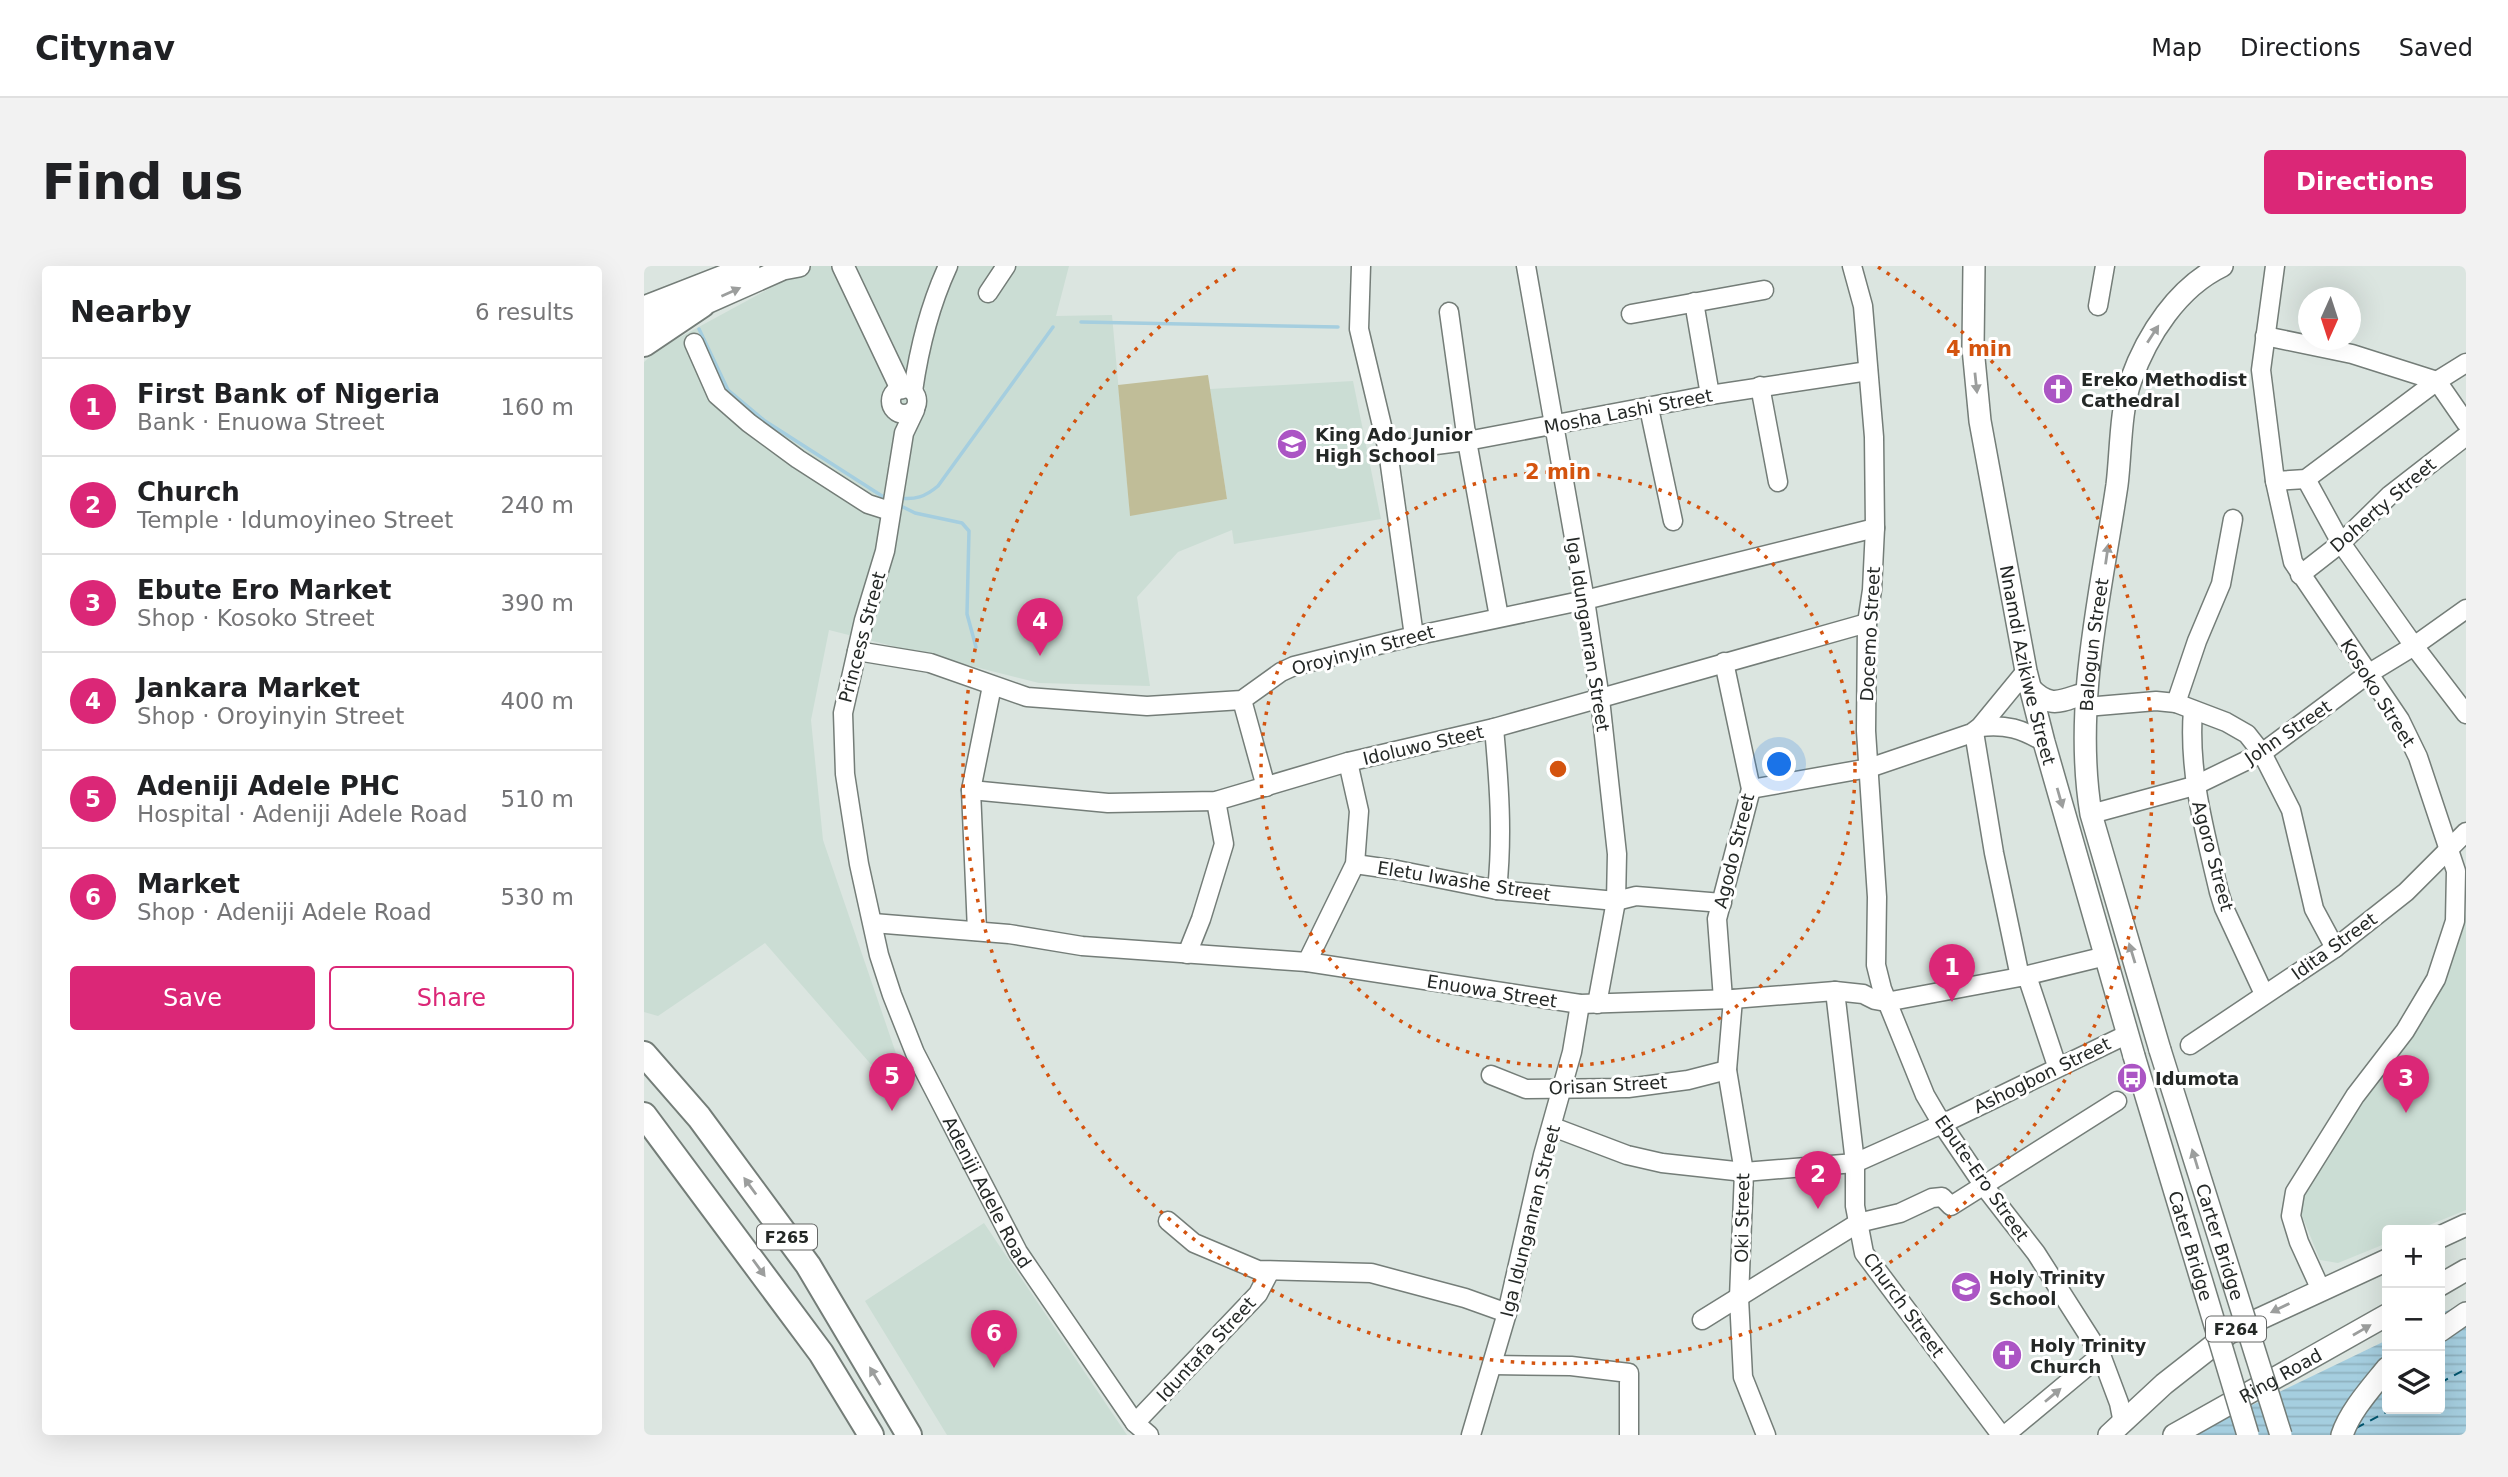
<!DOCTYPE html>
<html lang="en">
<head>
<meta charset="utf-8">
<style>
  body { margin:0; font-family:"DejaVu Sans",sans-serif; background:#f2f2f2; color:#202124 }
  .controls { position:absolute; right:21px; bottom:21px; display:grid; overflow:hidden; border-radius:7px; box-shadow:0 7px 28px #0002 }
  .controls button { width:63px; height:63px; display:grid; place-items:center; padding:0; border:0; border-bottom:2px solid #e0e0e0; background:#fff; color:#202124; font:35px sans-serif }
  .compass { position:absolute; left:1654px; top:21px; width:63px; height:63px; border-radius:50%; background:#fff; box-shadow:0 7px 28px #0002; rotate:183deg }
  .you { position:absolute; left:1136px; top:499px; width:24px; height:24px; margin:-18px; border:5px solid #fff; border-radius:50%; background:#1a73e8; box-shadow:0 0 0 10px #1a73e833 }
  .badge { display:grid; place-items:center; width:46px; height:46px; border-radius:50%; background:#db2777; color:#fff; font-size:23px; font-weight:700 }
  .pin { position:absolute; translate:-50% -58px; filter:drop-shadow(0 2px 4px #0008) }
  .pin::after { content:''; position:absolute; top:37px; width:24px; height:21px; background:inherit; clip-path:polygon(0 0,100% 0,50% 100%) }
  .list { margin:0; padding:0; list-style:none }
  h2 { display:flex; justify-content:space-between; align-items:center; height:91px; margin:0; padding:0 28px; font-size:30px }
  h2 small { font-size:23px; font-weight:400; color:#757577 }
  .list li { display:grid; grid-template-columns:46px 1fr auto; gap:21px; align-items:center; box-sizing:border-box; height:98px; padding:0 28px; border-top:2px solid #e0e0e0 }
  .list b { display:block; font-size:26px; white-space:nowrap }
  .list p { margin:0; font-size:23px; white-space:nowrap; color:#757577 }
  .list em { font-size:23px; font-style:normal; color:#757577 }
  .actions { display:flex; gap:14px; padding:21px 28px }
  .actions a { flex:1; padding:16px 0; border:2px solid #db2777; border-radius:7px; text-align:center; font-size:24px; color:#db2777 }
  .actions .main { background:#db2777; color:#fff }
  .icon { flex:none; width:38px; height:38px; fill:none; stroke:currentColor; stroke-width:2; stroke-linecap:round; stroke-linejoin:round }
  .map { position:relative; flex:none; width:1822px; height:1169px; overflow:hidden; border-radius:7px }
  header { display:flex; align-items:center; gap:42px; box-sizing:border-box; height:98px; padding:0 35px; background:#fff; border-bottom:2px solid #e0e0e0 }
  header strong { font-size:33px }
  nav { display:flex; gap:38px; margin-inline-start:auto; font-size:24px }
  .intro { display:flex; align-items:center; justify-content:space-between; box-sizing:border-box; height:168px; padding:0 42px }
  h1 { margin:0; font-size:49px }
  .button { padding:18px 32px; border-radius:7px; background:#db2777; color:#fff; font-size:24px; font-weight:700 }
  main { display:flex; gap:42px; padding:0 42px }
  aside { flex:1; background:#fff; border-radius:7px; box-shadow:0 7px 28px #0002 }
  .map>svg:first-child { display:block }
</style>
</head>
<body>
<header>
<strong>Citynav</strong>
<nav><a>Map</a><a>Directions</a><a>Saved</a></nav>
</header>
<div class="intro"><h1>Find us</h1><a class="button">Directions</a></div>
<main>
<aside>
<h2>Nearby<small>6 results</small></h2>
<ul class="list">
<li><span class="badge">1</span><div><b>First Bank of Nigeria</b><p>Bank · Enuowa Street</p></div><em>160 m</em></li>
<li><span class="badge">2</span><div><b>Church</b><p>Temple · Idumoyineo Street</p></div><em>240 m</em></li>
<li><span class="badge">3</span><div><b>Ebute Ero Market</b><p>Shop · Kosoko Street</p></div><em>390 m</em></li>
<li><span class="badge">4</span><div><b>Jankara Market</b><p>Shop · Oroyinyin Street</p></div><em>400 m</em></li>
<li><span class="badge">5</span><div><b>Adeniji Adele PHC</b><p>Hospital · Adeniji Adele Road</p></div><em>510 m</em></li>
<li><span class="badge">6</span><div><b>Market</b><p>Shop · Adeniji Adele Road</p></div><em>530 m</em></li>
</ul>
<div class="actions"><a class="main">Save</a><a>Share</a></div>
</aside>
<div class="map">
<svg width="1822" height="1169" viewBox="0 0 1822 1169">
  <defs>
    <pattern id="water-rules" width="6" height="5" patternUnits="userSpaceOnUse" patternTransform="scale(1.75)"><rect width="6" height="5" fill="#a5cedf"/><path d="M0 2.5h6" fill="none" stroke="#8eb1bf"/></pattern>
  </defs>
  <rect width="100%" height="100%" fill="#dbe5e0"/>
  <path fill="#cbddd4" d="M167,0h258l-13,50 56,-1 18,200 97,-16 -17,-110 143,-8 28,138 -147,25 -2,-14 -54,22 -41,45 13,89 -111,-3 -210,-53 -18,90 12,120 78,228 -19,9 -117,-134 -107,73 -14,-4v-650l16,-14z
    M1822,648v296l-49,20h-30v13l-49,20 -18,-3 -26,-64 82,-117 56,-73z
    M340,957l143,212h-180l-82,-134z"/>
  <path fill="#c0bd98" d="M564,109l19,124 -97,17 -12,-131z"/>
  <path fill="url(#water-rules)" d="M1822,1036v133h-276l197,-95v69h53v-95z"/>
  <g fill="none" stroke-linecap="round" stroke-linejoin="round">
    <path stroke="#a5cedf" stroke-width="3.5" d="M437,56l257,5
      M55,63l29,61 37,31 117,75 6,1
      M255,232c16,2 26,-1 39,-12l115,-159
      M255,239l16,8 47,10 7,8 -2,83 9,33"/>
    <path stroke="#00556e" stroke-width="2" stroke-dasharray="9 7" stroke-linecap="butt" d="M1796,1117l26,-14
      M1712,1162l36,-19"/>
    <g stroke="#747d78" stroke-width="21">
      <g id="minor">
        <path d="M717,0l-2,63 29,122 26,185"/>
        <path d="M882,0l59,334 15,99 17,155 -1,47 -19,103"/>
        <path d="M1208,0l11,40 11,131 1,91 -3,62 -5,33 -1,108 11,166 -1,68 6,24 43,106 17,29 42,62 52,67 65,102 18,48 4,20"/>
        <path d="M1631,0l-14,104 14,111 18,81 107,158 18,37 38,114 -1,50 -19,58 -31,52 -50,65 -60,96 -4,24 8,26 22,48"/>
        <path d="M344,27l18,-27"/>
        <path d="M1050,36l16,93"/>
        <path d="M1454,40l7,-40"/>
        <path d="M805,46l18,129 32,176"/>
        <path d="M987,48l133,-24"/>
        <path d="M1621,70l87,18 85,27 29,42"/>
        <path d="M50,77l23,52 32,28 49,36 70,45 22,7"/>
        <path d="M1116,120l18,96"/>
        <circle cx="260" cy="135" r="13"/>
        <path d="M269,125c6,-42 17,-86 35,-125"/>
        <path d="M1005,142l24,113"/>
        <path id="s1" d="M271,144l-11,23 -19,118 -21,69 -21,93 2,61 14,90 20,91 13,40 23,58 103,199 117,171 14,12"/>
        <path d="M744,185l79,-10 243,-46 158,-24"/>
        <path d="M1662,213l35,64 73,103 52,68"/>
        <path d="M1631,215l31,-2 131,-98 29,-18"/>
        <path d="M1656,309l41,-32 49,-48 76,-59"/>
        <path d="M213,385l73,12 97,34 120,9 95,-6 39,-28 13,-6 120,-30 171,-36 290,-72"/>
        <path d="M598,434l24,87"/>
        <path d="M1532,437l21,-62 24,-57 12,-65"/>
        <path d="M1442,441l70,-6 20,2 50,19 21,12 15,19 29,57 23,99 21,39"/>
        <path d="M1549,444c-5,63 12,122 26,182l5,16 40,86"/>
        <path d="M1336,461c26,-3 42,2 64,15"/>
        <path d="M850,462c5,54 9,107 3,162"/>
        <path d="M1330,466l20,121 26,124"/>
        <path d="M1107,523l118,-21 103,-35 8,-6 46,-56"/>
        <path d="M327,524l137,13 108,-2 132,-39 146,-34 373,-105"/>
        <path d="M1447,548l103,-28 68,-33 106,-79 46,-28 52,-37"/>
        <path d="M711,598l42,6 100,20 119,11 20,-5 86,7"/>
        <path d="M229,657l136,11 73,12 225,16 273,42 153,-5 102,-8 28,3 12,6 11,2 134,-25 86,-21"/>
        <path d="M333,665l-6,-141 21,-104"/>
        <path d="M543,688l14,-35 23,-75 -8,-43"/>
        <path d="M663,696l48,-98 4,-53 -11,-49"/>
        <path d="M1383,710l30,90"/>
        <path d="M1191,725l20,172v43l9,47 137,182"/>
        <path d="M1079,733l-6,-80 34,-130 -27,-127"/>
        <path d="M1089,733l-6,71 17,102 -5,126 4,79 23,58"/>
        <path d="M1546,779l145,-97 71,-56 60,-60"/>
        <path d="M847,809l35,14 102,-1 60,-8 39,-10"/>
        <path d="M909,861l74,28 35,8 82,9 111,-9 87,-39 186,-90"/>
        <path d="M524,955l26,22 64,27 113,3 94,25 42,15"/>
        <path d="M1058,1054l156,-97 42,-10 32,-15 10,-1 9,9 166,-105"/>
        <path d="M848,1099l79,1 58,7v62"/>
        <path d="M491,1157l123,-129 12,-23"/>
        <path d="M827,1169l36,-122 36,-158 29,-103 8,-48"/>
        <path d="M1361,1169l96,-80"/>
      </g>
    </g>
    <g stroke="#747d78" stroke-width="24">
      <g id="major">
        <path d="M199,0l58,122"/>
        <path id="s2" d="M1330,0l-1,82 7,73 46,250 18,71 90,314"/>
        <path d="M0,41l105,-41"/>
        <path d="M0,58l58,-19 81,-36 16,-3"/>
        <path d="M1386,422c21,22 32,12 56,5"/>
        <path id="s3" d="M1516,784l-69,-236c-18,-109 10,-221 26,-329 4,-32 3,-75 14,-105 16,-45 47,-93 91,-114"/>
        <path d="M1796,971l26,-12"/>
        <path d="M1796,1019l26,-15"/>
        <path d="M1796,1065l26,-18"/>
        <path d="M1465,1169l55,-51 65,-51 158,-73"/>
        <path id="s4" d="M1530,1169l213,-120"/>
        <path d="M1698,1169c8,-24 29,-47 45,-67"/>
      </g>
    </g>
    <g stroke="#747d78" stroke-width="28">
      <path id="highway" d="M0,78l58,-39
        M0,788l55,63 109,148 101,170
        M0,849l177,238 50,82"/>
    </g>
    <use href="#minor" stroke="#fff" stroke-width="18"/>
    <use href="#major" stroke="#fff" stroke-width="21"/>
    <use href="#highway" stroke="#fff" stroke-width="24"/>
    <g stroke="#747d78" stroke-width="24" stroke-linecap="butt">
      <g id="major-bridge">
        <path id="s5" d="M1516,784l121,385"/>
        <path id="s6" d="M1490,790l114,379"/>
      </g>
    </g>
    <use href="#major-bridge" stroke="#fff" stroke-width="21"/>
  </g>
  <defs><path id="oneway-solid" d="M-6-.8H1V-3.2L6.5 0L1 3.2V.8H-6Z" transform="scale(1.75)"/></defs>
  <g fill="#9c9e9d">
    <use href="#oneway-solid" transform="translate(87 26) rotate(-24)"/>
    <use href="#oneway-solid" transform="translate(1509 68) rotate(-57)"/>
    <use href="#oneway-solid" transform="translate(1332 117) rotate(84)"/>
    <use href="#oneway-solid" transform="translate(1463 288) rotate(-82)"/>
    <use href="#oneway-solid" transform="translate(1416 532) rotate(74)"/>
    <use href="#oneway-solid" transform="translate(1488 687) rotate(-107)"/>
    <use href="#oneway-solid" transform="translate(1551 893) rotate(-107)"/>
    <use href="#oneway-solid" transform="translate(106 920) rotate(-126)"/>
    <use href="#oneway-solid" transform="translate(115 1002) rotate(54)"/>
    <use href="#oneway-solid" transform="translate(1636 1042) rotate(154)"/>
    <use href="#oneway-solid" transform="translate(1718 1064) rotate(-30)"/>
    <use href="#oneway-solid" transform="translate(231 1110) rotate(-121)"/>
    <use href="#oneway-solid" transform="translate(1409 1129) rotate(-40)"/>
  </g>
  <g fill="none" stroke="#d4540f" stroke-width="3.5" stroke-dasharray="3.5 7">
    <circle cx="914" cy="503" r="297"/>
    <path d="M1234 1A595 595 0 1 1 594 1"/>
  </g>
  <defs>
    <g id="church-disc" transform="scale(1.575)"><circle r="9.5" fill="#ab55c4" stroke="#fff"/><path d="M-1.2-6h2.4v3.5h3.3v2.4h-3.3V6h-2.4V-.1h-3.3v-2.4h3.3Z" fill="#fff"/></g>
    <g id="school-disc" transform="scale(1.575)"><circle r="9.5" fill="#ab55c4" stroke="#fff"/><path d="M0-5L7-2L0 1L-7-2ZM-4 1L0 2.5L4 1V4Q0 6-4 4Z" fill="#fff"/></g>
    <g id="bus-disc" transform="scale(1.575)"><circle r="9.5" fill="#ab55c4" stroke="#fff"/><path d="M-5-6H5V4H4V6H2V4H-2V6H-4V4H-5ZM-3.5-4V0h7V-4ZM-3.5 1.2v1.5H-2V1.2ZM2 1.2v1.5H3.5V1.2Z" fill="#fff"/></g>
  </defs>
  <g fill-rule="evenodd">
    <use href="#church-disc" x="1414" y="123"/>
    <use href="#school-disc" x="648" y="178"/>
    <use href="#bus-disc" x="1488" y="812"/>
    <use href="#school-disc" x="1322" y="1021"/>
    <use href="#church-disc" x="1363" y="1089"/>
  </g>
  <g text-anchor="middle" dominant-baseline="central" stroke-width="6" stroke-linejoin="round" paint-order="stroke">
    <g fill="#fff" stroke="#666867" stroke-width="2">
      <rect x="113" y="958.5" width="60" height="25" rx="5"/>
      <rect x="1562" y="1050.5" width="60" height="25" rx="5"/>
    </g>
    <g font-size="16" font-weight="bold" fill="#242826">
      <text x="143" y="971">F265</text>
      <text x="1592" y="1063">F264</text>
    </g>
    <g font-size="18" font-weight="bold" fill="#242826" stroke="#fff" text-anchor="start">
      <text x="1437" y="113">Ereko Methodist<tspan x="1437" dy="21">Cathedral</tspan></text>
      <text x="671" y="168">King Ado Junior<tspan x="671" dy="21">High School</tspan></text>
      <text x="1511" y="812">Idumota</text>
      <text x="1345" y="1011">Holy Trinity<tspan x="1345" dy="21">School</tspan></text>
      <text x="1386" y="1079">Holy Trinity<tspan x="1386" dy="21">Church</tspan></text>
    </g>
    <g font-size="18" fill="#242826" stroke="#fff">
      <text transform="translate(984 145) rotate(-11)">Mosha Lashi Street</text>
      <text transform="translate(1739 239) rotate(-41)">Doherty Street</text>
      <text transform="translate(944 368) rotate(81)">Iga Idunganran Street</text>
      <text transform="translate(1226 368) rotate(-87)">Docemo Street</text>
      <text transform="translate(218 371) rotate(-75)">Princess Street</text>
      <text stroke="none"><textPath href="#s3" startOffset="416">Balogun Street</textPath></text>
      <text transform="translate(719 384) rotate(-15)">Oroyinyin Street</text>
      <text stroke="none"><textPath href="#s2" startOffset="404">Nnamdi Azikiwe Street</textPath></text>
      <text transform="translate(1734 427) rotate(58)">Kosoko Street</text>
      <text transform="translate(1644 466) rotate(-34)">John Street</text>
      <text transform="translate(779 479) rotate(-13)">Idoluwo Steet</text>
      <text transform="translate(1090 585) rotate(-76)">Agodo Street</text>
      <text transform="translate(1569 590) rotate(75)">Agoro Street</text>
      <text transform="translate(820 615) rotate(9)">Eletu Iwashe Street</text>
      <text transform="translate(1690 680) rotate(-36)">Idita Street</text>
      <text transform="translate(848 725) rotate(9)">Enuowa Street</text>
      <text transform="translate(1398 809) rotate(-26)">Ashogbon Street</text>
      <text transform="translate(964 819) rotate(-3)">Orisan Street</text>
      <text transform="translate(1338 912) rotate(55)">Ebute-Ero Street</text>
      <text stroke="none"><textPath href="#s1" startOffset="819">Adeniji Adele Road</textPath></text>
      <text transform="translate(1098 952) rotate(-89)">Oki Street</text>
      <text transform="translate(886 955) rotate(-76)">Iga Idunganran Street</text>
      <text stroke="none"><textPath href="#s5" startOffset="201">Carter Bridge</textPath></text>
      <text stroke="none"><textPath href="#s6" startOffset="198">Cater Bridge</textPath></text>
      <text transform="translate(1260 1039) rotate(54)">Church Street</text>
      <text transform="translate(562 1083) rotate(-47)">Iduntafa Street</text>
      <text stroke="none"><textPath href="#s4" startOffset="122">Ring Road</textPath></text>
    </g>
  </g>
  <circle cx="914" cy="503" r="10" fill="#d4540f" stroke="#fff" stroke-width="3.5"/>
  <g font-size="21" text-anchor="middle" font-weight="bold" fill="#d4540f" stroke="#fff" stroke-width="6" stroke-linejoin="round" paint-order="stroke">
    <text x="1335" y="90">4 min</text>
    <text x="914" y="213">2 min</text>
  </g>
</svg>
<div class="controls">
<button>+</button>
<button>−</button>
<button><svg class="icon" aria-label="layers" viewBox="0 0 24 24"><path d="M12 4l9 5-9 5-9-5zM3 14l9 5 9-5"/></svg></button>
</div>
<svg class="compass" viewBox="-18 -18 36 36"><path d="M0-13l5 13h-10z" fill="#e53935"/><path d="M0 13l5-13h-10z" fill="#757577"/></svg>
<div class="you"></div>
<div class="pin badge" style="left:1308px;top:736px">1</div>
<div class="pin badge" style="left:1174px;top:943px">2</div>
<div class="pin badge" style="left:1762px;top:847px">3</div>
<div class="pin badge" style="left:396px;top:390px">4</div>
<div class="pin badge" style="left:248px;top:845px">5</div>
<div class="pin badge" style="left:350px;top:1102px">6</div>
</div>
</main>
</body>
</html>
